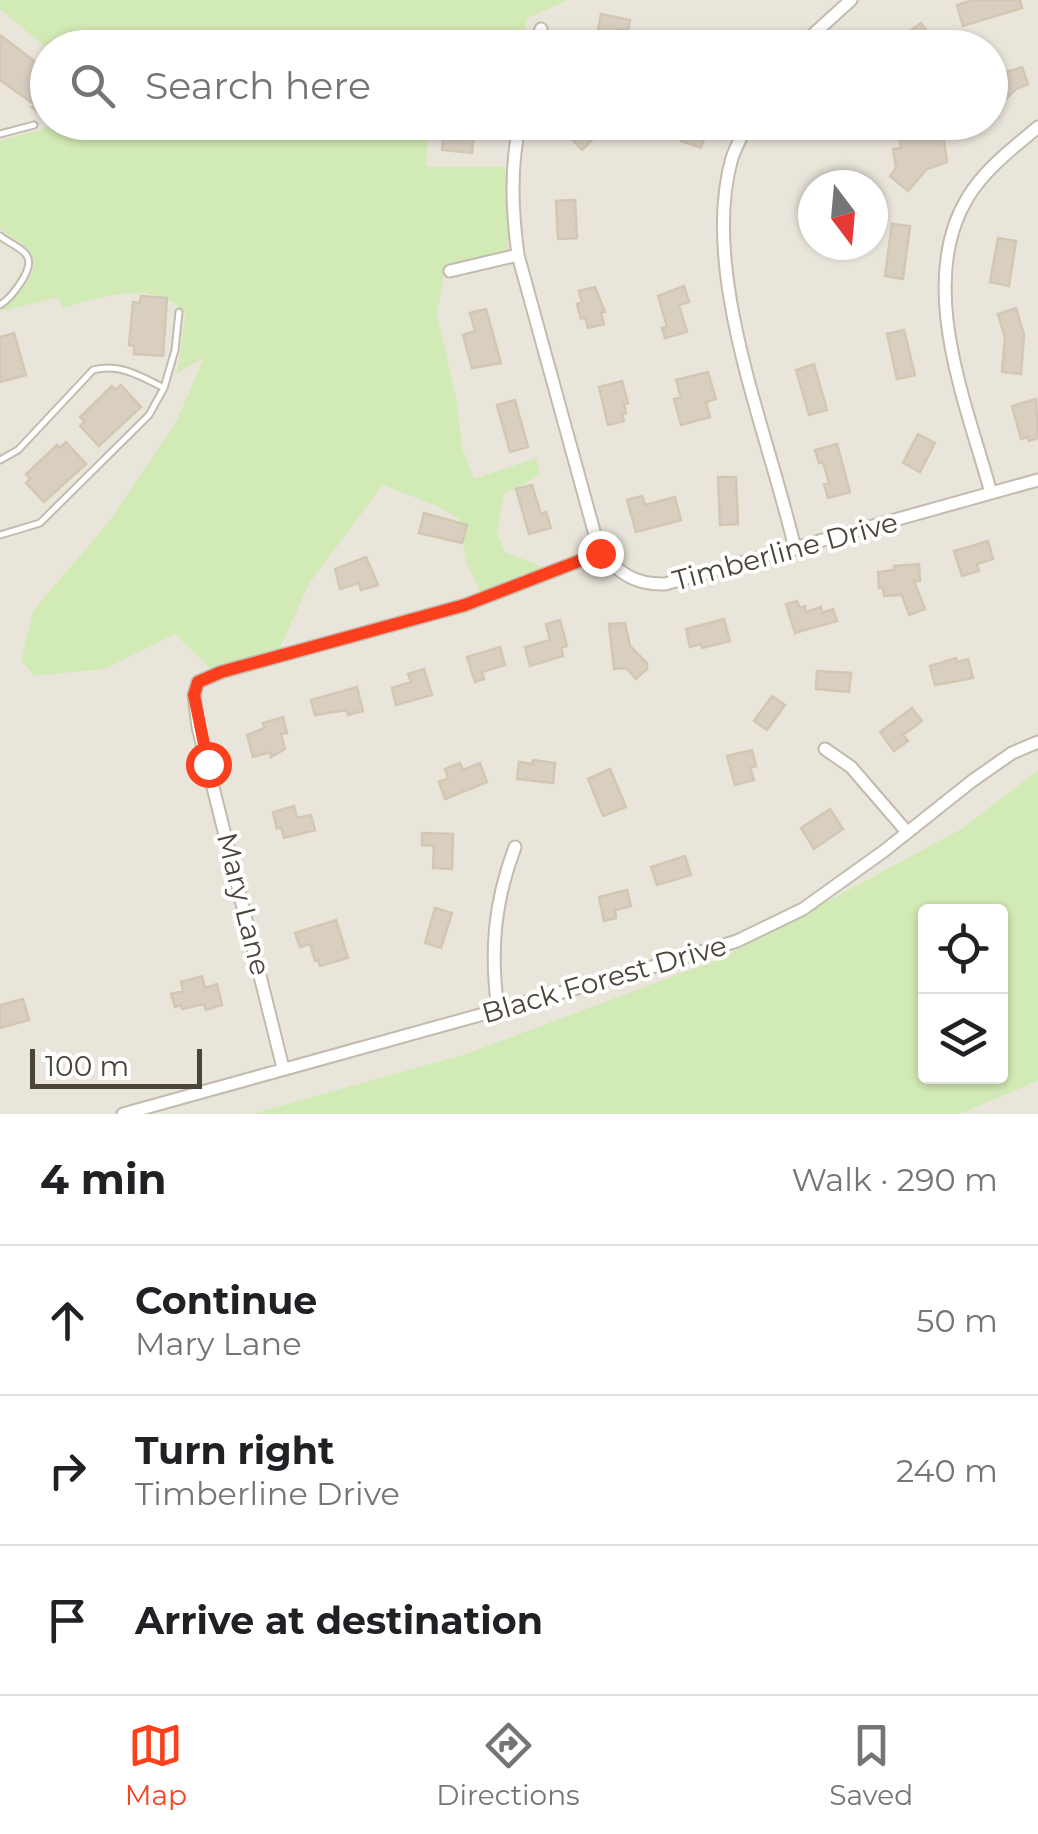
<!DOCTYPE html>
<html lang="en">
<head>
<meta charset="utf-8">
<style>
  body { margin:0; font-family:Montserrat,sans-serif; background:#f6f6f6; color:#202124 }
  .controls { position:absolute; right:30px; bottom:30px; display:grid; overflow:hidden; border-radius:10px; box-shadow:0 2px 8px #0004 }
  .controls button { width:90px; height:90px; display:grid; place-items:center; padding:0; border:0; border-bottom:2px solid #e0e0e0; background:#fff; color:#202124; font:50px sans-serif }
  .compass { position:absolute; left:798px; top:170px; width:90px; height:90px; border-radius:50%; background:#fff; box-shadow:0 2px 8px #0004; rotate:164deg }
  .scale { position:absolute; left:30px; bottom:25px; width:172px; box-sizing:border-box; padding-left:10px; border:5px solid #4b4439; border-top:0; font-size:28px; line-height:35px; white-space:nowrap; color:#4b4439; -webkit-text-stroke:8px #fff; paint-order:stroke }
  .stop { position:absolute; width:30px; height:30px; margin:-22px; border:8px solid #fc3f1d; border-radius:50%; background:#fff }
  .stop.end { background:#fc3f1d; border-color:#fff; box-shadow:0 2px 10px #0008 }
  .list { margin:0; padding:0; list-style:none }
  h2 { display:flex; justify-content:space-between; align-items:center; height:130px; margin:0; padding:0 40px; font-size:42px }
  h2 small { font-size:32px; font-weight:400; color:#757577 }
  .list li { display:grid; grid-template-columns:65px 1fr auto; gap:30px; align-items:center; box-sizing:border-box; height:150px; padding:0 40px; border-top:2px solid #e0e0e0 }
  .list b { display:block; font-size:38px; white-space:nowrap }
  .list p { margin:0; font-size:32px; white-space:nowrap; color:#757577 }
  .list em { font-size:32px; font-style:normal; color:#757577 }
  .icon { flex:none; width:55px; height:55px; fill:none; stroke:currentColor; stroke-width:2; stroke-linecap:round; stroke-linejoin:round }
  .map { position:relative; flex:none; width:1038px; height:1114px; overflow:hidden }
  .search { position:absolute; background:#fff; box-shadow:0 2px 8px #0004; left:30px; right:30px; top:30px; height:110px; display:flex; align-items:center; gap:25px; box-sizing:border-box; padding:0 35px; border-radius:55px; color:#757577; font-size:38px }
  .sheet { height:580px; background:#fff }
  nav { display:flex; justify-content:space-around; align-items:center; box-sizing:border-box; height:140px; border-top:2px solid #e0e0e0; background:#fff; font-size:28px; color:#757577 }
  nav a { display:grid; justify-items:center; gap:5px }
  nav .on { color:#fc3f1d }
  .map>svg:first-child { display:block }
</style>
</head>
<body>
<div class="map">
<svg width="1038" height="1114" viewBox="0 0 1038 1114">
  <rect width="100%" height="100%" fill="#f6f3ec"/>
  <path fill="#eae5da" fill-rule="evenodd" d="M0,0h1038v770l-77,59 -238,129 -255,95 -217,61h-251zM48,48h942v74h-942zM813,185h60v60h-60z
    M1038,1081v33h-78z"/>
  <path fill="#d2eab5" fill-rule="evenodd" d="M0,0h568l-40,18 -3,8 3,21 -481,2 -47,-40z
    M66,122l363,1 -3,44h79c0,18 6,73 2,84l-62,19 -8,44 20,88 5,46 12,31 62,-21 4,17 -36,19 -7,38 7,20 44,17 -66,26 -15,-31 -8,-45 -22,-13 -54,-21 -73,97 -31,68 -66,21 -38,-37 -71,35 -69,7 -14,-15 12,-50 75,-88 69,-103 27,-62 -27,15 9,-60c-35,-35 -81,-16 -124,-5l-3,-11 -58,14c15,-15 46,-41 26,-63 -8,-8 -19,-11 -27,-20v-87z
    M1038,770v311l-78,33h-709l217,-61 254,-95 239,-129zM926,912h74v164h-74z"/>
  <path fill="#d8cfc1" stroke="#d3c7b4" stroke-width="2.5" d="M973,0h47l2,8 -59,18 -6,-21z
    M601,14l29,6 -2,11 -10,-2 -4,19h-32l3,-15 12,2z
    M921,23l11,15 -12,10h-30l-4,-6 13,-10 4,4z
    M0,35l42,32 -2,2 8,6v31l-5,6 -4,1 -7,-6 3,-2 -35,-25z
    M1022,67l6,17 -12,5 -26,25v-26l3,-3 -2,-8 6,-6 4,3z
    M459,122h16l-3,31 -30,-3 2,-19 14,1z
    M582,122h15l6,7 -21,21 -13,-14z
    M687,122h23l-9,26 -20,-7z
    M938,129l5,4 4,29 -20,7 -19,22 -18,-15 6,-8 -3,-19 8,-1 -2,-13z
    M575,200l2,38 -19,1 -2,-38z
    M892,224l18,2 -7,53 -18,-3z
    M998,238l18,3 -7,45 -19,-4z
    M684,286l5,16 -10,3 8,27 -22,6 -3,-10 5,-1 -9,-31z
    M595,287l10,25 -4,1 3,11 -16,4 -3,-11 -4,2 -4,-15 5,-2 -3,-11z
    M141,296l26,2 -4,58 -29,-2v-8l-5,-1 4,-43 7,1z
    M1016,308l8,27 -3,39 -19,-2 3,-34 -7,-24z
    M486,309l15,54 -29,5 -9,-33 12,-4 -5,-18z
    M904,330l11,45 -18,4 -10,-45z
    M14,333l12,42 -26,7v-45z
    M814,364l13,46 -18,5 -13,-45z
    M708,372l8,27 -10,3 4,15 -29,8 -7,-26 7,-2 -5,-17z
    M622,381l6,22 -4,1 2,9 -4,1 2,7 -16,4 -9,-38z
    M121,385l20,22 -42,39 -19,-20 5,-4 -5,-5 32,-31 3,4z
    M1036,399l2,39 -9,3 -1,-4 -7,2 -9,-33z
    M515,400l13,47 -18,5 -13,-47z
    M918,434l17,9 -15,29 -17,-9z
    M66,442l20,22 -42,38 -18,-19 4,-4 -4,-5 31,-29 3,3z
    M837,444l13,48 -22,6 -4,-14 5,-1 -6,-21 -4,1 -4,-13z
    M718,477h18l2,47 -18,1z
    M532,485l9,29 5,-2 5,16 -22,6 -13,-45z
    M642,496l3,9 30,-8 6,23 -45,12 -9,-32z
    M424,513l43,12 -5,18 -43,-10z
    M988,541l5,18 -16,5 2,7 -17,5 -8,-25z
    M366,557l12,28 -17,5 -2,-7 -19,6 -5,-20z
    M919,564l1,17h-6l11,28 -16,6 -7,-20 -18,1 -1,-8h-4l-1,-16 16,-2v-4z
    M797,601l3,7 5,-2 1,6 15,-5 1,6 11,-4 4,12 -42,12 -9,-29z
    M724,619l6,22 -28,7 -1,-4 -11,3 -4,-18z
    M560,620l7,26 -6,2 2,8 -33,10 -5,-19 25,-7 -4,-16z
    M625,623l5,23 17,17v6l-11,10 -10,-11 -12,1 -5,-45z
    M500,647l5,18 -23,7 2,7 -9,3 -8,-25z
    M956,658l1,4 11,-3 5,19 -38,7 -5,-19z
    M424,669l8,26 -36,10 -4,-17 19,-6 -3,-8z
    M817,671l34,2 -2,19 -33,-3z
    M357,687l6,24 -15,4 -1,-5 -32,5 -4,-15z
    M772,696l13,9 -18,25 -13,-9z
    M912,708l10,13 -19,14 5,6 -14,10 -14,-19z
    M283,717l4,16 -6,1 4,15 -14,8 -1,-5 -17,5 -6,-22 17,-7 -1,-5z
    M752,750l4,16 -6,2 4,12 -19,5 -8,-29z
    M533,760l22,3 -2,20 -36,-4 2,-17 13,2z
    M460,763l3,7 17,-7 7,19 -42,17 -6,-17 9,-4 -3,-9z
    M610,769l16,38 -23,9 -15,-37z
    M294,806l3,12 14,-3 4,15 -31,8 -3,-11 -4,2 -4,-17z
    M830,809l13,20 -29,20 -13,-21z
    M422,833l31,1 -1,35 -19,-1 1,-22 -12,-1z
    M685,856l6,19 -34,10 -6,-18z
    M627,890l4,16 -16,4 1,8 -12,3 -5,-24z
    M435,908l17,5 -11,35 -16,-5z
    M336,920l12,38 -28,8 -2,-6 -3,1 -5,-17 -10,3 -5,-14z
    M202,976l3,12 12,-4 5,21 -16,5 -2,-6 -22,5 -1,-4 -6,2 -4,-13 12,-3 -2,-9z
    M23,999l6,21 -29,8v-23z"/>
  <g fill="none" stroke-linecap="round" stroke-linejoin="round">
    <g stroke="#c2bbae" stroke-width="9">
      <path id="service" d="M0,134l34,-9
        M0,236c7,6 23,12 27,20 8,13 -16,42 -27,49
        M0,460l18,-10 75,-80c27,-7 47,6 71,18
        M0,535l40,-12 109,-108 15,-27 11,-38 4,-38"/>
    </g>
    <g stroke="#c2bbae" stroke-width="15">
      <path id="minor" d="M537,48l4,-19
        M798,48l53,-48
        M520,122c-10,46 -8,88 -2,133l82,298
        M748,122c-5,12 -12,24 -16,36 -33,114 37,276 63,391
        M450,271l68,-16
        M991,493c-24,-88 -76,-210 -23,-296 17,-28 45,-49 70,-70
        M825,749l26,18 56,65
        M498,1010c-8,-59 -4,-107 17,-163
        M283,1068l-85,-341 -4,-32 4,-13 23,-10 244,-67 135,-52c20,20 35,32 65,31l373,-104
        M123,1114l519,-144 95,-29 66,-32 81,-58 88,-70 40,-28 26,-11"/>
    </g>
    <use href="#service" stroke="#fff" stroke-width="5"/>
    <use href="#minor" stroke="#fff" stroke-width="11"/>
  </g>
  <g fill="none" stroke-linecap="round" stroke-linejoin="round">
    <path stroke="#fc3f1d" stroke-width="12" d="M208,764l-14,-69 4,-13 23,-10 244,-67 135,-52"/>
  </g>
  <g text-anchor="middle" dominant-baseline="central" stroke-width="8" stroke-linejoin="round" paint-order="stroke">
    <g font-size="28" fill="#4b4439" stroke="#fff">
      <text transform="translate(785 551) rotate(-15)">Timberline Drive</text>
      <text transform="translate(244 904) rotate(76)">Mary Lane</text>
      <text transform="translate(604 979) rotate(-16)">Black Forest Drive</text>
    </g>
  </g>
</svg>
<div class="controls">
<button><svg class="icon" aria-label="locate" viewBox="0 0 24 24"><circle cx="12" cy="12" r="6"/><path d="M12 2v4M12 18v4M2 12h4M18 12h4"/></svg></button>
<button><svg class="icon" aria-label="layers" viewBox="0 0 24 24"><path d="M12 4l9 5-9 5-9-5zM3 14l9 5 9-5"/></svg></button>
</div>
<svg class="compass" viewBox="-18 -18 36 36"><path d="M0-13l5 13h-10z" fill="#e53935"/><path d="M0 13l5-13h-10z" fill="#757577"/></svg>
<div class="scale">100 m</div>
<div class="stop" style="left:208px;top:764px"></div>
<div class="stop end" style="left:600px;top:553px"></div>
<div class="search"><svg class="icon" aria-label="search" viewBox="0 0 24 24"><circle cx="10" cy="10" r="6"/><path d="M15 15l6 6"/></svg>Search here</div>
</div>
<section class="sheet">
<h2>4 min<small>Walk · 290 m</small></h2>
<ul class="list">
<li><svg class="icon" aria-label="ahead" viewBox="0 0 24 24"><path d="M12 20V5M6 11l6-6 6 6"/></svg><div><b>Continue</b><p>Mary Lane</p></div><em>50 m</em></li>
<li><svg class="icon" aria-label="right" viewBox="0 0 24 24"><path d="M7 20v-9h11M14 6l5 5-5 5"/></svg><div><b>Turn right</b><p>Timberline Drive</p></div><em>240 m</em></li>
<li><svg class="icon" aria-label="arrive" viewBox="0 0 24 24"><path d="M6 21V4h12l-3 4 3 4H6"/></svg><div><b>Arrive at destination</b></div></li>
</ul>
</section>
<nav>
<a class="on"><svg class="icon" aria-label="map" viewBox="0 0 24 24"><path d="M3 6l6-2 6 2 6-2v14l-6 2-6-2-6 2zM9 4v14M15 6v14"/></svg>Map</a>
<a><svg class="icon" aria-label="directions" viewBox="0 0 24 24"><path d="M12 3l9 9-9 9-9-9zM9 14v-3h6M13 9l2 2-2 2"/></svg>Directions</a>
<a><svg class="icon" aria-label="saved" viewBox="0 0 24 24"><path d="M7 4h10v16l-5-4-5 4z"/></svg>Saved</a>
</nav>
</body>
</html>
